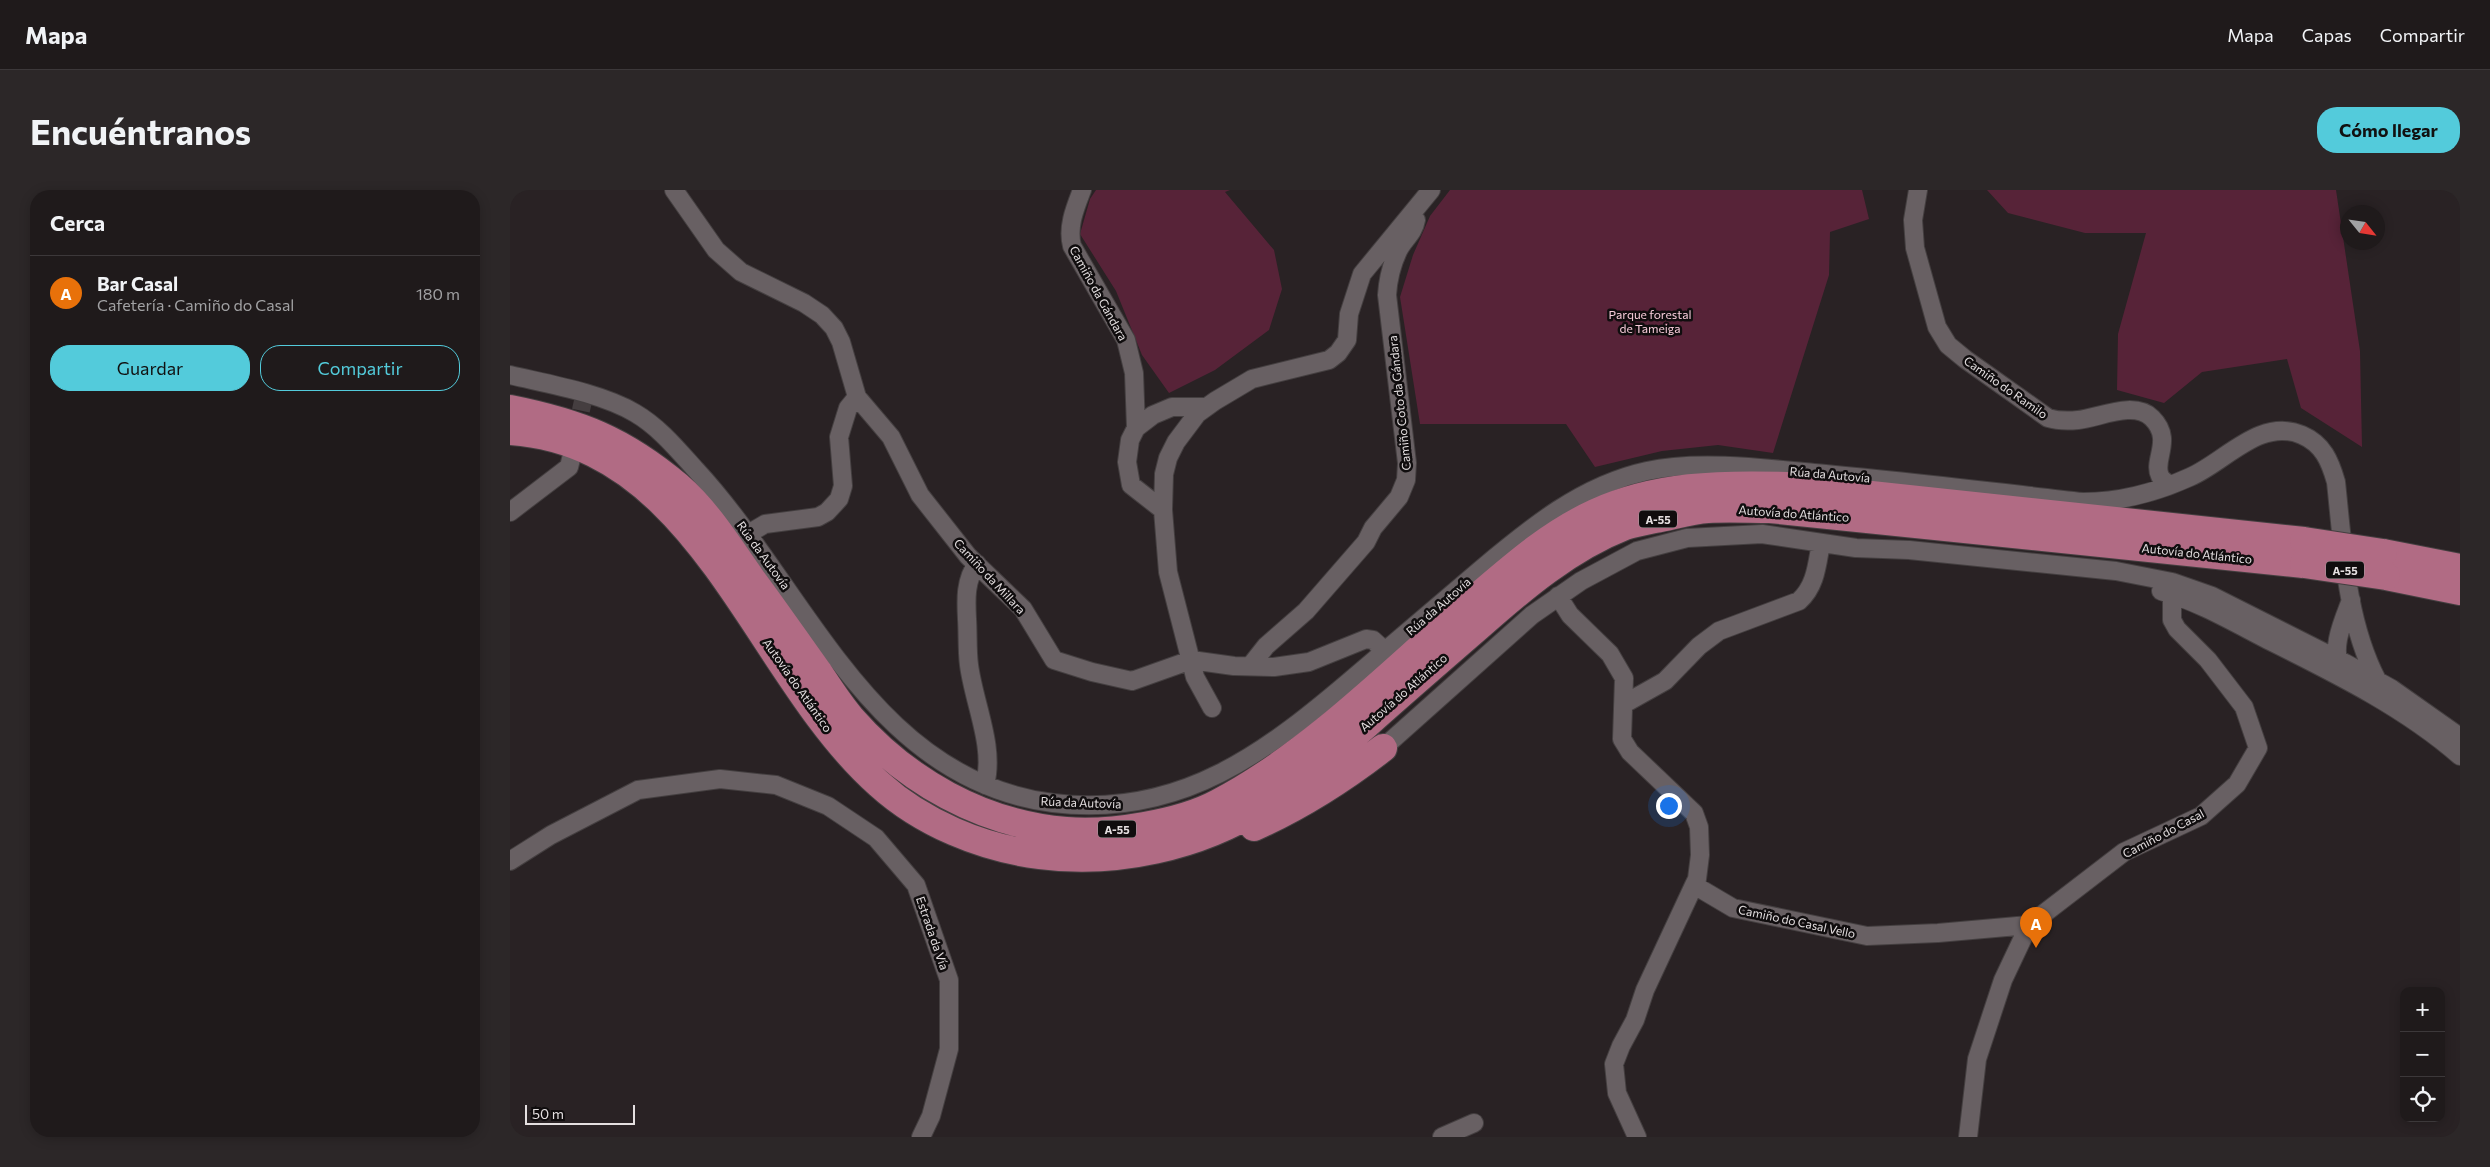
<!DOCTYPE html>
<html lang="es">
<head>
<meta charset="utf-8">
<style>
  body { margin:0; font-family:Commissioner,sans-serif; background:#2c2728; color:#f1f3f6 }
  .controls { position:absolute; right:15px; bottom:15px; display:grid; overflow:hidden; border-radius:10px; box-shadow:0 2px 12px #0003 }
  .controls button { width:45px; height:45px; display:grid; place-items:center; padding:0; border:0; border-bottom:1px solid #3c383a; background:#1f1a1b; color:#f1f3f6; font:25px sans-serif }
  .compass { position:absolute; left:1830px; top:15px; width:45px; height:45px; border-radius:50%; background:#1f1a1b; box-shadow:0 2px 12px #0003; rotate:120deg }
  .scale { position:absolute; left:15px; bottom:12px; width:110px; box-sizing:border-box; padding-left:5px; border:2px solid #e4dfe0; border-top:0; font-size:14px; line-height:18px; white-space:nowrap; color:#e4dfe0; -webkit-text-stroke:4px #100d0e; paint-order:stroke }
  .you { position:absolute; left:1158px; top:615px; width:18px; height:18px; margin:-12px; border:4px solid #fff; border-radius:50%; background:#1a73e8; box-shadow:0 0 0 8px #1a73e833 }
  .badge { display:grid; place-items:center; width:32px; height:32px; border-radius:50%; background:#53cbdb; color:#fff; font-size:16px; font-weight:700 }
  .pin { position:absolute; translate:-50% -41px; filter:drop-shadow(0 1px 2px #0008) }
  .pin::after { content:''; position:absolute; top:26px; width:18px; height:15px; background:inherit; clip-path:polygon(0 0,100% 0,50% 100%) }
  .list { margin:0; padding:0; list-style:none }
  h2 { display:flex; justify-content:space-between; align-items:center; height:65px; margin:0; padding:0 20px; font-size:21px }
  h2 small { font-size:16px; font-weight:400; color:#a1a1a3 }
  .list li { display:grid; grid-template-columns:32px 1fr auto; gap:15px; align-items:center; box-sizing:border-box; height:75px; padding:0 20px; border-top:1px solid #3c383a }
  .list b { display:block; font-size:19px; white-space:nowrap }
  .list p { margin:0; font-size:16px; white-space:nowrap; color:#a1a1a3 }
  .list em { font-size:16px; font-style:normal; color:#a1a1a3 }
  .actions { display:flex; gap:10px; padding:15px 20px }
  .actions a { flex:1; padding:11px 0; border:1px solid #53cbdb; border-radius:20px; text-align:center; font-size:18px; color:#53cbdb }
  .actions .main { background:#53cbdb; color:#111 }
  .icon { flex:none; width:28px; height:28px; fill:none; stroke:currentColor; stroke-width:2; stroke-linecap:round; stroke-linejoin:round }
  .map { position:relative; flex:none; width:1950px; height:947px; overflow:hidden; border-radius:20px }
  header { display:flex; align-items:center; gap:30px; box-sizing:border-box; height:70px; padding:0 25px; background:#1f1a1b; border-bottom:1px solid #3c383a }
  header strong { font-size:24px }
  nav { display:flex; gap:28px; margin-inline-start:auto; font-size:18px }
  .intro { display:flex; align-items:center; justify-content:space-between; box-sizing:border-box; height:120px; padding:0 30px }
  h1 { margin:0; font-size:35px }
  .button { padding:12px 22px; border-radius:20px; background:#53cbdb; color:#111; font-size:18px; font-weight:700 }
  main { display:flex; gap:30px; padding:0 30px }
  aside { flex:1; background:#1f1a1b; border-radius:20px; box-shadow:0 2px 12px #0003 }
  .map>svg:first-child { display:block }
</style>
</head>
<body>
<header>
<strong>Mapa</strong>
<nav><a>Mapa</a><a>Capas</a><a>Compartir</a></nav>
</header>
<div class="intro"><h1>Encuéntranos</h1><a class="button">Cómo llegar</a></div>
<main>
<aside>
<h2>Cerca<small></small></h2>
<ul class="list">
<li><span class="badge" style="background:#e8710a">A</span><div><b>Bar Casal</b><p>Cafetería · Camiño do Casal</p></div><em>180 m</em></li>
</ul>
<div class="actions"><a class="main">Guardar</a><a>Compartir</a></div>
</aside>
<div class="map">
<svg width="1950" height="947" viewBox="0 0 1950 947">
  <rect width="100%" height="100%" fill="#292224"/>
  <path fill="#572338" d="M586,0h134l-5,2 49,58 8,39 -13,41 -54,40 -46,23 -27,-38 -26,-64 -36,-57 10,-35z
    M940,0h412l7,29 -39,13 -1,43 -56,178 -55,-8 -56,6 -67,16 -29,-43h-146l-20,-127 13,-42 17,-39z
    M1477,0h349l24,161 2,96 -61,-39 -14,-49 -85,13 -38,31 -47,-13 1,-56 28,-101h-61l-77,-20z"/>
  <g fill="none" stroke-linecap="round" stroke-linejoin="round">
    <path stroke="#453e40" stroke-width="18" stroke-dasharray="18 9" stroke-linecap="butt" d="M65,247l8,-36"/>
    <g stroke="#443f40" stroke-width="20">
      <path id="street" d="M164,0l42,60 25,22 63,31 18,12 12,13 7,14 16,55 34,40 29,58 48,61 55,53 31,51 38,12 40,9 59,-21 43,6 40,1 35,-5 57,-23 7,1 12,11
        M572,0c-7,18 -15,37 -10,56l54,94 8,33 2,55
        M1408,0l-5,30 2,28 22,79 11,18 17,14 83,59c10,3 20,3 30,2 21,-2 56,-20 74,-2 22,22 0,42 8,58 1,3 6,6 8,8
        M0,185c38,9 91,18 125,38 24,14 42,36 61,57 110,119 175,310 357,333 128,16 215,-52 306,-130 41,-35 81,-69 121,-103 50,-42 102,-85 167,-99 49,-11 117,-3 167,2 90,8 180,19 269,29 36,0 74,-10 107,-25 35,-15 70,-60 112,-42 21,9 28,26 34,47 7,65 10,138 41,198
        M653,320l-32,-25 -4,-23 3,-22 6,-12 17,-13 19,-8h35
        M0,322l59,-45 2,-8
        M238,344l17,-10 53,-7 9,-5 12,-13 4,-13 -4,-49 9,-29 9,-11
        M467,374c-12,16 -11,36 -10,55 1,15 0,31 2,46 5,39 26,81 16,120
        M1651,401c38,11 72,31 107,49 66,33 136,67 192,116
        M1048,406l12,19 40,39 14,24 -2,61 8,13 64,61 5,14 1,28 -3,24 -3,6
        M741,475l15,-19 40,-35 60,-69 7,-14 26,-31 7,-17 1,-17 -20,-168c1,-16 4,-29 11,-44 5,-11 16,-18 18,-31
        M1832,479c-13,-19 2,-50 9,-69
        M1114,514l41,-23 34,-35 20,-15 80,-30c17,-15 18,-37 22,-58
        M702,518l-17,-31 -27,-105 -5,-62 1,-36 4,-16 8,-16 21,-28 18,-13 37,-22 77,-19 9,-7 9,-13 2,-26 13,-40 69,-84
        M873,558l149,-133 49,-34 56,-30 50,-13 75,-4 94,14 53,2 207,21 56,11 40,14 133,67 47,26 68,48
        M0,671l41,-26 87,-45 82,-11 56,6 52,21 48,32 40,47 33,95v69l-18,67 -10,21
        M932,947l32,-14
        M1127,947l-20,-44 -3,-29 7,-18 14,-26 10,-30 49,-105 39,23 134,28 71,-3 91,-8
        M1458,947l9,-78 26,-79 26,-55 95,-73 77,-36 36,-32 21,-36 -14,-41 -36,-47 -31,-31 -5,-9v-38"/>
    </g>
    <g stroke="#443f40" stroke-width="30">
      <path id="highway" d="M0,219c70,14 113,31 168,77 29,25 51,61 73,92 23,31 45,63 68,95 10,15 20,31 32,45 55,63 131,106 215,113 43,4 115,-8 152,-28 90,-47 175,-132 251,-199 40,-34 78,-69 126,-91 61,-28 126,-29 192,-27l517,55
        M0,241c192,13 245,243 369,353 43,39 103,64 161,71 75,10 159,-8 223,-49 38,-24 70,-53 104,-82 37,-33 74,-65 111,-97 44,-39 91,-79 147,-101 9,-3 20,-5 30,-7 17,-3 36,-9 53,-10 21,-1 42,0 62,0l534,55
        M1873,363l77,15
        M1876,386l74,15
        M744,637c47,-21 89,-48 129,-79"/>
    </g>
    <use href="#street" stroke="#686063" stroke-width="18"/>
    <use href="#highway" stroke="#b16b84" stroke-width="28"/>
    <g stroke="#443f40" stroke-width="30" stroke-linecap="butt">
      <path id="highway-bridge" d="M1794,351l79,12
        M1794,374l82,12"/>
    </g>
    <use href="#highway-bridge" stroke="#b16b84" stroke-width="28"/>
  </g>
  <g text-anchor="middle" dominant-baseline="central" stroke-width="5" stroke-linejoin="round" paint-order="stroke">
    <g fill="#100d0e" stroke="#a4a0a1" stroke-width="1">
      <rect x="1129" y="320.5" width="38" height="17" rx="4"/>
      <rect x="1816" y="371.5" width="38" height="17" rx="4"/>
      <rect x="588" y="630.5" width="38" height="17" rx="4"/>
    </g>
    <g font-size="11" font-weight="bold" fill="#e4dfe0">
      <text x="1148" y="329">A-55</text>
      <text x="1835" y="380">A-55</text>
      <text x="607" y="639">A-55</text>
    </g>
    <g font-size="12" fill="#e4dfe0" stroke="#100d0e">
      <text transform="translate(589 103) rotate(61)">Camiño da Gándara</text>
      <text transform="translate(1496 197) rotate(35)">Camiño do Ramilo</text>
      <text transform="translate(889 213) rotate(-96)">Camiño Coto da Gándara</text>
      <text transform="translate(1320 284) rotate(5)">Rúa da Autovía</text>
      <text transform="translate(1284 323) rotate(4)">Autovía do Atlántico</text>
      <text transform="translate(1687 363) rotate(6)">Autovía do Atlántico</text>
      <text transform="translate(254 365) rotate(54)">Rúa da Autovía</text>
      <text transform="translate(480 386) rotate(47)">Camiño da Millara</text>
      <text transform="translate(928 416) rotate(-41)">Rúa da Autovía</text>
      <text transform="translate(288 495) rotate(55)">Autovía do Atlántico</text>
      <text transform="translate(893 502) rotate(-41)">Autovía do Atlántico</text>
      <text transform="translate(571 612) rotate(2)">Rúa da Autovía</text>
      <text transform="translate(1653 643) rotate(-28)">Camiño do Casal</text>
      <text transform="translate(1287 731) rotate(12)">Camiño do Casal Vello</text>
      <text transform="translate(423 743) rotate(71)">Estrada da Vía</text>
    </g>
    <g font-size="12" fill="#f9cddb" stroke="#100d0e">
      <text x="1140" y="124">Parque forestal<tspan x="1140" dy="14">de Tameiga</tspan></text>
    </g>
  </g>
</svg>
<div class="controls">
<button>+</button>
<button>−</button>
<button><svg class="icon" aria-label="locate" viewBox="0 0 24 24"><circle cx="12" cy="12" r="6"/><path d="M12 2v4M12 18v4M2 12h4M18 12h4"/></svg></button>
</div>
<svg class="compass" viewBox="-18 -18 36 36"><path d="M0-13l5 13h-10z" fill="#e53935"/><path d="M0 13l5-13h-10z" fill="#a1a1a3"/></svg>
<div class="scale">50 m</div>
<div class="you"></div>
<div class="pin badge" style="left:1526px;top:758px;background:#e8710a">A</div>
</div>
</main>
</body>
</html>
